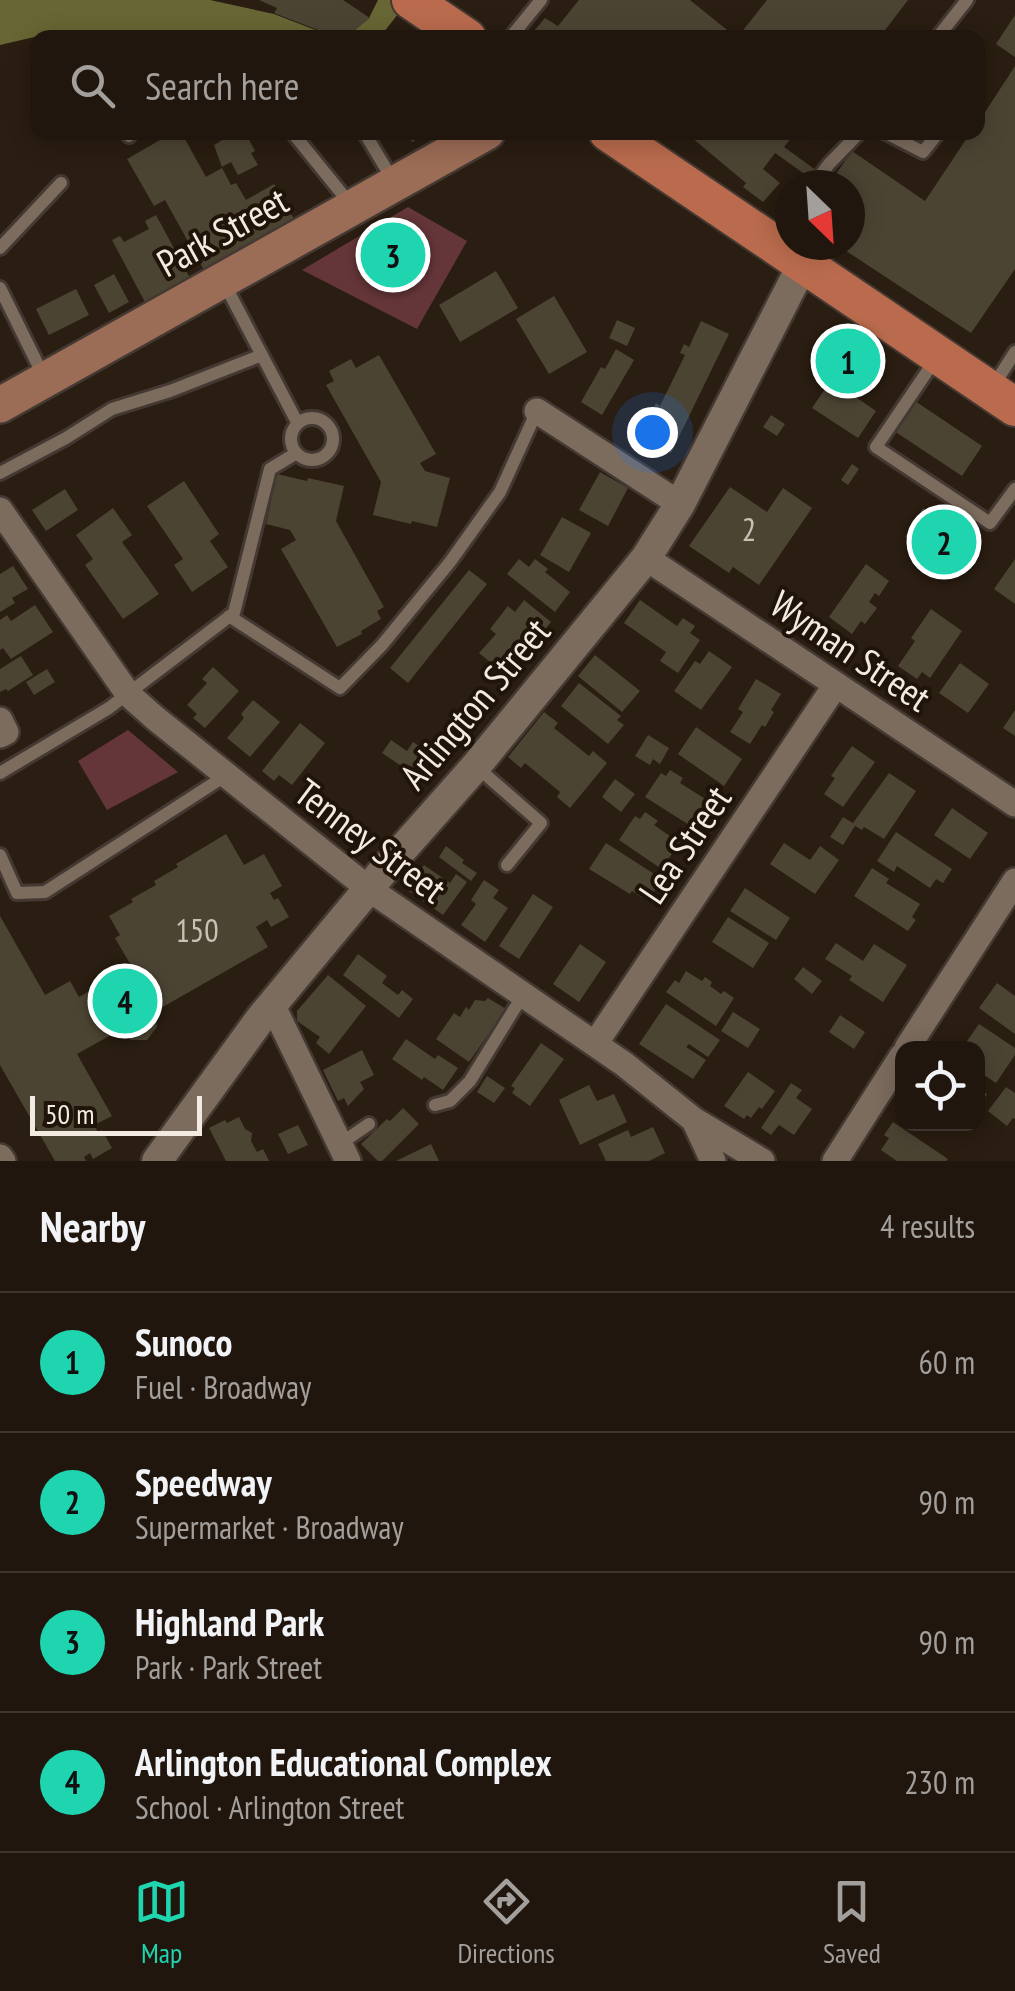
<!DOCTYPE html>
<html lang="en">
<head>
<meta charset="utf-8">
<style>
  body { margin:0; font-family:"PT Sans Narrow",sans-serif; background:#281f16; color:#f1f3f6 }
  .controls { position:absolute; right:30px; bottom:30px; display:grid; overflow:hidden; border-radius:20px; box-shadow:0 5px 25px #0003 }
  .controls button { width:90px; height:90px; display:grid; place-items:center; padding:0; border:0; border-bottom:2px solid #3d352e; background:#20160d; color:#f1f3f6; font:50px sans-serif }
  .compass { position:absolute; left:775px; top:170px; width:90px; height:90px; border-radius:50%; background:#20160d; box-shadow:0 5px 25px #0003; rotate:155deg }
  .scale { position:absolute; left:30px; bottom:25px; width:172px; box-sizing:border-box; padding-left:10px; border:5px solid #f3eae2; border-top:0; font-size:28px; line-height:35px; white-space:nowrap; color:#f3eae2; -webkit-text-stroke:8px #201408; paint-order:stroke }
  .you { position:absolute; left:652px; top:432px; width:35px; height:35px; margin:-25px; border:8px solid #fff; border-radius:50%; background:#1a73e8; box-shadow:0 0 0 15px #1a73e833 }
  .badge { display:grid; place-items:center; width:65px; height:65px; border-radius:50%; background:#1ed5b0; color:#111; font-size:32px; font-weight:700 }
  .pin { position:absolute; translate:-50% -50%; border:5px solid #fff; box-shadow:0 2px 10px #0006 }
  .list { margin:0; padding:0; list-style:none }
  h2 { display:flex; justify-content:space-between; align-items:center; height:130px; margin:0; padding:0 40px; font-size:42px }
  h2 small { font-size:32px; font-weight:400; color:#a29f9d }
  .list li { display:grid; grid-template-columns:65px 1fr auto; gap:30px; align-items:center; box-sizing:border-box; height:140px; padding:0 40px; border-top:2px solid #3d352e }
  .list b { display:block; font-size:38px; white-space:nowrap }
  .list p { margin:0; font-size:32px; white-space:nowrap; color:#a29f9d }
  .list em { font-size:32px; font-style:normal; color:#a29f9d }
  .icon { flex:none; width:55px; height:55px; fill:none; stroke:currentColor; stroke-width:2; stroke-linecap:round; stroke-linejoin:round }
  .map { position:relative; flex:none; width:1015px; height:1161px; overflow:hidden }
  .search { position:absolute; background:#20160d; box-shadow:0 5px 25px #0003; left:30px; right:30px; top:30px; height:110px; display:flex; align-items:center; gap:25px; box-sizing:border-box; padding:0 35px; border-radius:20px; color:#a29f9d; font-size:38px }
  .sheet { height:690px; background:#20160d }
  nav { display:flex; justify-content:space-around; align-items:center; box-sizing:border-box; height:140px; border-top:2px solid #3d352e; background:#20160d; font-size:28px; color:#a29f9d }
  nav a { display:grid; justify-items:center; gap:5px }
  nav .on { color:#1ed5b0 }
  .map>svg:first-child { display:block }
</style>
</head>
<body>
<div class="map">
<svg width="1015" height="1161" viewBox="0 0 1015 1161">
  <rect width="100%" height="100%" fill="#2a1d11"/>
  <path fill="#653639" d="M408,207l59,34 -50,88 -115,-59z
    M128,730l50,42 -71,38 -29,-49z"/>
  <path fill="#686634" d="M0,0h210l64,14 57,22 19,-2 19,-16 9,-18h31l-29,37 -305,1 -32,-3 -43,10z"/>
  <path fill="#4c4433" d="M259,0h84l27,18 -20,16 -19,1 -57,-22 3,-5z
    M579,0h111l47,38h-209l17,-20 13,8z
    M767,0h141l-29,38h-142z
    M1015,15v42l-19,-13z
    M1015,66v203l-44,64 -134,-88h13v-60h-30l-45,-32 -12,16 17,14 -17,19 -20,-15 3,-4 -61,-51h111l-12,15 47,34 21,-30 73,50 46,-69h7v-9z
    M174,132h7l25,45 16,-9 9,17 5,-2 10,17 28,-16 21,37 -90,51 -40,-72 -11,6 -27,-47z
    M236,132h9l10,19 -4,2 7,12 -20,10 -7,-13 -9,5 -8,-22z
    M407,132h24l-19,10z
    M156,215l35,65 -45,24 -34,-64 8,-4 4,6 25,-13 -4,-8z
    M496,271l22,37 -58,34 -21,-37z
    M114,274l15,28 -20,11 -15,-28z
    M76,289l13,26 -40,20 -13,-26z
    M554,296l33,56 -38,22 -33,-55z
    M617,320l18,8 -8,18 -18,-8z
    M701,321l28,13 -58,119 -27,-13 3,-6 -13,-7 6,-12 8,4 8,-16 4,3 25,-51 -5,-2 4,-9 5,3z
    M832,335l36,24 -12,19 -37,-24z
    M616,349l18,11 -32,55 -21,-13 20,-35 4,2z
    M379,355l57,99 -16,9 5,8 25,7 -13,49 -25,-6 -1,3 -38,-9 8,-33 -55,-97 8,-4 -5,-10 22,-12 5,9z
    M831,380l45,31 -18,27 -46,-30z
    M915,401l67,45 -20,30 -68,-45z
    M771,415l14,9 -8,12 -14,-9z
    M852,464l7,5 -11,16 -7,-5z
    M600,472l28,16 -20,38 -29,-16z
    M277,474l30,7 1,-3 36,8 -8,35 48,86 -7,4 4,8 -20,12 1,3 -25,13 -56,-98 15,-9 -6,-10 -24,-6z
    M184,481l35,53 -9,7 18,26 -36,25 -18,-27 9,-6 -36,-53z
    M730,487l37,25 16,-24 29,20 -53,77 -26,-18 -4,6 -40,-27z
    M65,489l13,21 -32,21 -14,-21z
    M113,508l19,27 -10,7 37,52 -36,25 -38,-54 8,-6 -17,-24z
    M923,508l58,38 -19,28 -57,-37z
    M562,517l29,16 -22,39 -29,-17z
    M519,559l10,8 6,-8 13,10 -3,3 25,20 -15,20 -48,-38z
    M1015,559v45l-21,-15z
    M866,564l23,17 -10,15 -4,-3 -6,9 8,6 -12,16 -4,-3 -9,13 -23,-17z
    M13,566l15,23 -16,9 3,5 -15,9v-38z
    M469,570l18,14 -79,99 -18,-15z
    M524,600l27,22 -44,54 -28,-23 17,-19 -6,-5 18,-23 7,6z
    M640,600l37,26 6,-8 12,8 -5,7 10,7 -22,33 -18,-12 6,-9 -42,-29z
    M35,605l18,27 -42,27 -8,-11 -3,2v-30l7,-5 4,6z
    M931,609l31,22 -32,47 -8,-6 -5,7 -19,-13 17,-25 -4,-3z
    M709,651l23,16 -31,43 -27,-19 21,-30 5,3z
    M595,655l45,36 -18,21 -44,-36z
    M21,656l12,19 -25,16 -2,-2 -6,3v-23z
    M960,663l29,21 -21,29 -29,-20z
    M213,667l26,24 -34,37 -12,-10 4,-4 -10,-9 20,-22 -5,-4z
    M47,669l8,13 -21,13 -8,-13z
    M756,679l25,15 -10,16 3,2 -9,15 -3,-2 -12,19 -20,-12 13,-20 -5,-3z
    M579,683l42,33 -4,4 7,5 -16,19 -47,-38z
    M253,700l27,22 -30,35 -23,-19 17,-20 -3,-4z
    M1015,710v26l-12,-8z
    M544,712l14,11 -4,5 35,28 4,-5 14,12 -37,45 -13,-11 3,-5 -35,-29 -4,5 -13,-11z
    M300,723l25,20 -33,42 -13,-10 -5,6 -12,-10z
    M696,727l46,32 -18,27 -46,-32z
    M648,735l21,13 -9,16 -7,-5 -3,6 -15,-9z
    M391,740l16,11 6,-9 30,20 -15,22 -46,-31z
    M852,746l23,16 -32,45 -19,-13 11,-16 -4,-2z
    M670,770l13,8 -3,5 30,19 -16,26 -49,-31 16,-24 5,3z
    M889,773l27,18 -32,48 -20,-12 -2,3 -7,-4 -12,19 -13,-8 13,-20 10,6z
    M615,779l20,15 -14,18 -19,-15z
    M952,808l36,25 -18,26 -36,-24z
    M645,812l13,9 -4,4 26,18 -11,15 5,3 -8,11 -47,-32 16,-24 5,3z
    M896,832l56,37 -9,14 -7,-4 -6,9 -33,-22 -3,6 -17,-11z
    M226,834l18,31 20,-11 18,32 -12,7 4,7 4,-2 11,19 -18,10 -4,-7 -11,7 12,20 -114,65 3,15 -10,13h-16l-11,-10 -43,24 35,62 -18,9 4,7 4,-2 10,18 -19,11 -3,-6 -6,4 2,4h-31l-55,-96v-149l45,79 25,-14 9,16 53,-30 -17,-29 5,-3 -11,-19 24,-14 -2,-3 25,-14 -2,-4 24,-14 -2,-3z
    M606,843l56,36 -8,13 -5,-3 -6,9 -11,-7 -2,3 -41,-25z
    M784,843l26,17 10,-14 19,14 -24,34 -45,-30z
    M446,846l18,14 -2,3 15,10 -6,8 -32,-24z
    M424,865l26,18 6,-9 11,8 -24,33 -37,-26z
    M872,868l17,11 -3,4 34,21 -8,13 4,3 -8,11 -54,-35z
    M484,880l15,10 -6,8 15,10 -23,34 -24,-17 15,-21 -5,-4z
    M745,888l45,30 -14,22 -46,-29z
    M533,894l20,13 -34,52 -20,-13z
    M728,917l41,26 -16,25 -41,-26z
    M836,943l27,18 11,-17 33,21 -24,37 -34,-22 3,-4 -27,-17z
    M580,944l26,18 -27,40 -26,-18z
    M358,954l29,22 -5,7 16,12 4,-5 11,9 -14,19 -56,-43z
    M803,967l19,14 -10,13 -18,-15z
    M686,971l16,10 3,-4 7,5 -2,4 11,8 3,-3 10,7 -18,28 -50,-34 9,-12 4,3z
    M328,975l38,31 -37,48 -13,-11 4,-6 -23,-16v-10z
    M997,983l18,13v38l-36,-26z
    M488,998l18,11 -37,53 -33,-23 18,-26 6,4 6,-10 3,3 6,-10 10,1z
    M666,1004l54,36 -12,17 -19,-13 -3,3 20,13 -13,19 -54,-35z
    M733,1012l27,17 -12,19 -27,-17z
    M840,1015l25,17 -11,17 -25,-17z
    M979,1024l36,24v7l-19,28 -18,-12v-23h-16z
    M406,1039l29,20 3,-4 20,13 -15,22 -19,-13 -2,3 -30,-21z
    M541,1043l23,16 -34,47 -18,-13 3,-5 -4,-2z
    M362,1050l12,25 -14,7 4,7 -16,17 -4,-8 -6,3 -15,-31z
    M748,1072l27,19 -13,18 -3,-2 -8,11 -4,-3 -3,4 -20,-13z
    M487,1076l18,12 -11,15 -17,-11z
    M791,1083l11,7 -6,8 16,11 -18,26 -15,-10 -8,10 -10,-7z
    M589,1085l8,16 17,-7 13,28 -47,23 -21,-45z
    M1006,1087l9,6v26l-2,-1 -6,8 -19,-15z
    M978,1088l9,6 -9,15z
    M403,1108l16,16 -37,37h-4l-17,-17 26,-25 3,2z
    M239,1117l6,12 7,4 -1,8 6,11 6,-3 6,12h-43l-17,-33 16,-8 2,3z
    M893,1122l55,37 -2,2h-49l-16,-11 8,-12 -5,-3z
    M298,1125l10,20 -20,9 -10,-20z
    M653,1127l12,26 -16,8h-43l-8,-17 30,-14 3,7z
    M431,1144l8,17h-43z"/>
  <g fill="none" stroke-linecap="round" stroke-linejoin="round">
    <g stroke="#443932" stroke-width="18">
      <path id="service" d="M510,38l31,-38
        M937,38l30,-38
        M292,132l59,73
        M364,132l30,50
        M884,132l39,20 16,-20
        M129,136l3,-4
        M813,185l16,-21 31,-32
        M773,238l17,-22
        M0,248l61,-65
        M223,281l74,141
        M0,288l44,89
        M937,357l-61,90 114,76 25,-34
        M992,388l23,-36
        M291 439a21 21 0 1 1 42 0a21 21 0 1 1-42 0Z
        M0,473l66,-35 46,-29 58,-18 92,-36
        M229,616l111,72 42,-43 68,-83 50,-70 37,-81
        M478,768l63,55 -34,42
        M0,773l109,-65 125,-95 36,-144 25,-15
        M0,855l17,38 28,-1 180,-116
        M435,1105l15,-4 20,-20 53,-86
        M340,1144l29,-20"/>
    </g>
    <g stroke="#443932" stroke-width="30">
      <path id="minor" d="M537,411l143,93
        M0,510l128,184 27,24 214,171 255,175 70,56 68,41
        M646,558l369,246
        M0,720l6,12 -6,3
        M272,1004l76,157
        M595,1044l240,-358
        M907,1048l108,-167
        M694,1120l19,41
        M0,1157l3,4
        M835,1161l67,-105"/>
    </g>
    <g stroke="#443932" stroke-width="35">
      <path id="tertiary" d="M157,1161l104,-143 123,-148 92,-104 170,-208 34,-54 123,-240"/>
    </g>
    <g stroke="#443932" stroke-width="40">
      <path id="secondary" d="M0,405l487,-273"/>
    </g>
    <g stroke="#443932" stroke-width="42">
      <path id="primary" d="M411,0l56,38
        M608,132l407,275"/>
    </g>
    <use href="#service" stroke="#7c6c5e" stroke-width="12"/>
    <use href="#minor" stroke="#7c6c5e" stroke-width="25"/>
    <use href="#tertiary" stroke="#7c6c5e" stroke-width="30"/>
    <use href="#secondary" stroke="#9b6c56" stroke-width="35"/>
    <use href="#primary" stroke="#ba6b4d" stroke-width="38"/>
  </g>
  <g text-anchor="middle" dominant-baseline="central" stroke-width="8" stroke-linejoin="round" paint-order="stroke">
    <g font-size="32" fill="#c9c0b6">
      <text x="749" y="529">2</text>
      <text x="197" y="930">150</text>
    </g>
    <g font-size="38" fill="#f3eae2" stroke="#201408">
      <text transform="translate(222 231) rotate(-29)">Park Street</text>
      <text transform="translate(851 650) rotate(34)">Wyman Street</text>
      <text transform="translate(474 703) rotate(-50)">Arlington Street</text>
      <text transform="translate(371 840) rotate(37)">Tenney Street</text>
      <text transform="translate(684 844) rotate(-56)">Lea Street</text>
    </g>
  </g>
</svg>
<div class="controls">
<button><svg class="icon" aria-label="locate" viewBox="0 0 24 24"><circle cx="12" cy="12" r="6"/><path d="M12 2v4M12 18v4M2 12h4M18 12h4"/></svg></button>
</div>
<svg class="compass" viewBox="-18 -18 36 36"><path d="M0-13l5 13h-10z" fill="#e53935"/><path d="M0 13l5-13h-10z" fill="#a29f9d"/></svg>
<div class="scale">50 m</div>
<div class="you"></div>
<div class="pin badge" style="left:848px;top:361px">1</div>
<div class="pin badge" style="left:944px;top:542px">2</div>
<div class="pin badge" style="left:393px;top:255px">3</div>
<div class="pin badge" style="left:125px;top:1001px">4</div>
<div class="search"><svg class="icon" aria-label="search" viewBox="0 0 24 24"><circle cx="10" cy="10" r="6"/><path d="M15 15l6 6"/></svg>Search here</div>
</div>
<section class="sheet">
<h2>Nearby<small>4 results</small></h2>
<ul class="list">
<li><span class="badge">1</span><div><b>Sunoco</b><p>Fuel · Broadway</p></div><em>60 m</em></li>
<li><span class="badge">2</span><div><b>Speedway</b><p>Supermarket · Broadway</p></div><em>90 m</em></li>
<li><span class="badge">3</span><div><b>Highland Park</b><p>Park · Park Street</p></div><em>90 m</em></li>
<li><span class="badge">4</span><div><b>Arlington Educational Complex</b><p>School · Arlington Street</p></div><em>230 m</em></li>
</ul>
</section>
<nav>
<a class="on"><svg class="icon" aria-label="map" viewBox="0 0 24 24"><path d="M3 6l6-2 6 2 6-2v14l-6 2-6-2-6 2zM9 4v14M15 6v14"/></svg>Map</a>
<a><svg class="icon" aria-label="directions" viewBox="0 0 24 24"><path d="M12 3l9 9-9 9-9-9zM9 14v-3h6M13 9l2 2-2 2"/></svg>Directions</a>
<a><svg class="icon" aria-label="saved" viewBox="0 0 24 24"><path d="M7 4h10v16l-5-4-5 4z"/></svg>Saved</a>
</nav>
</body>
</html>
